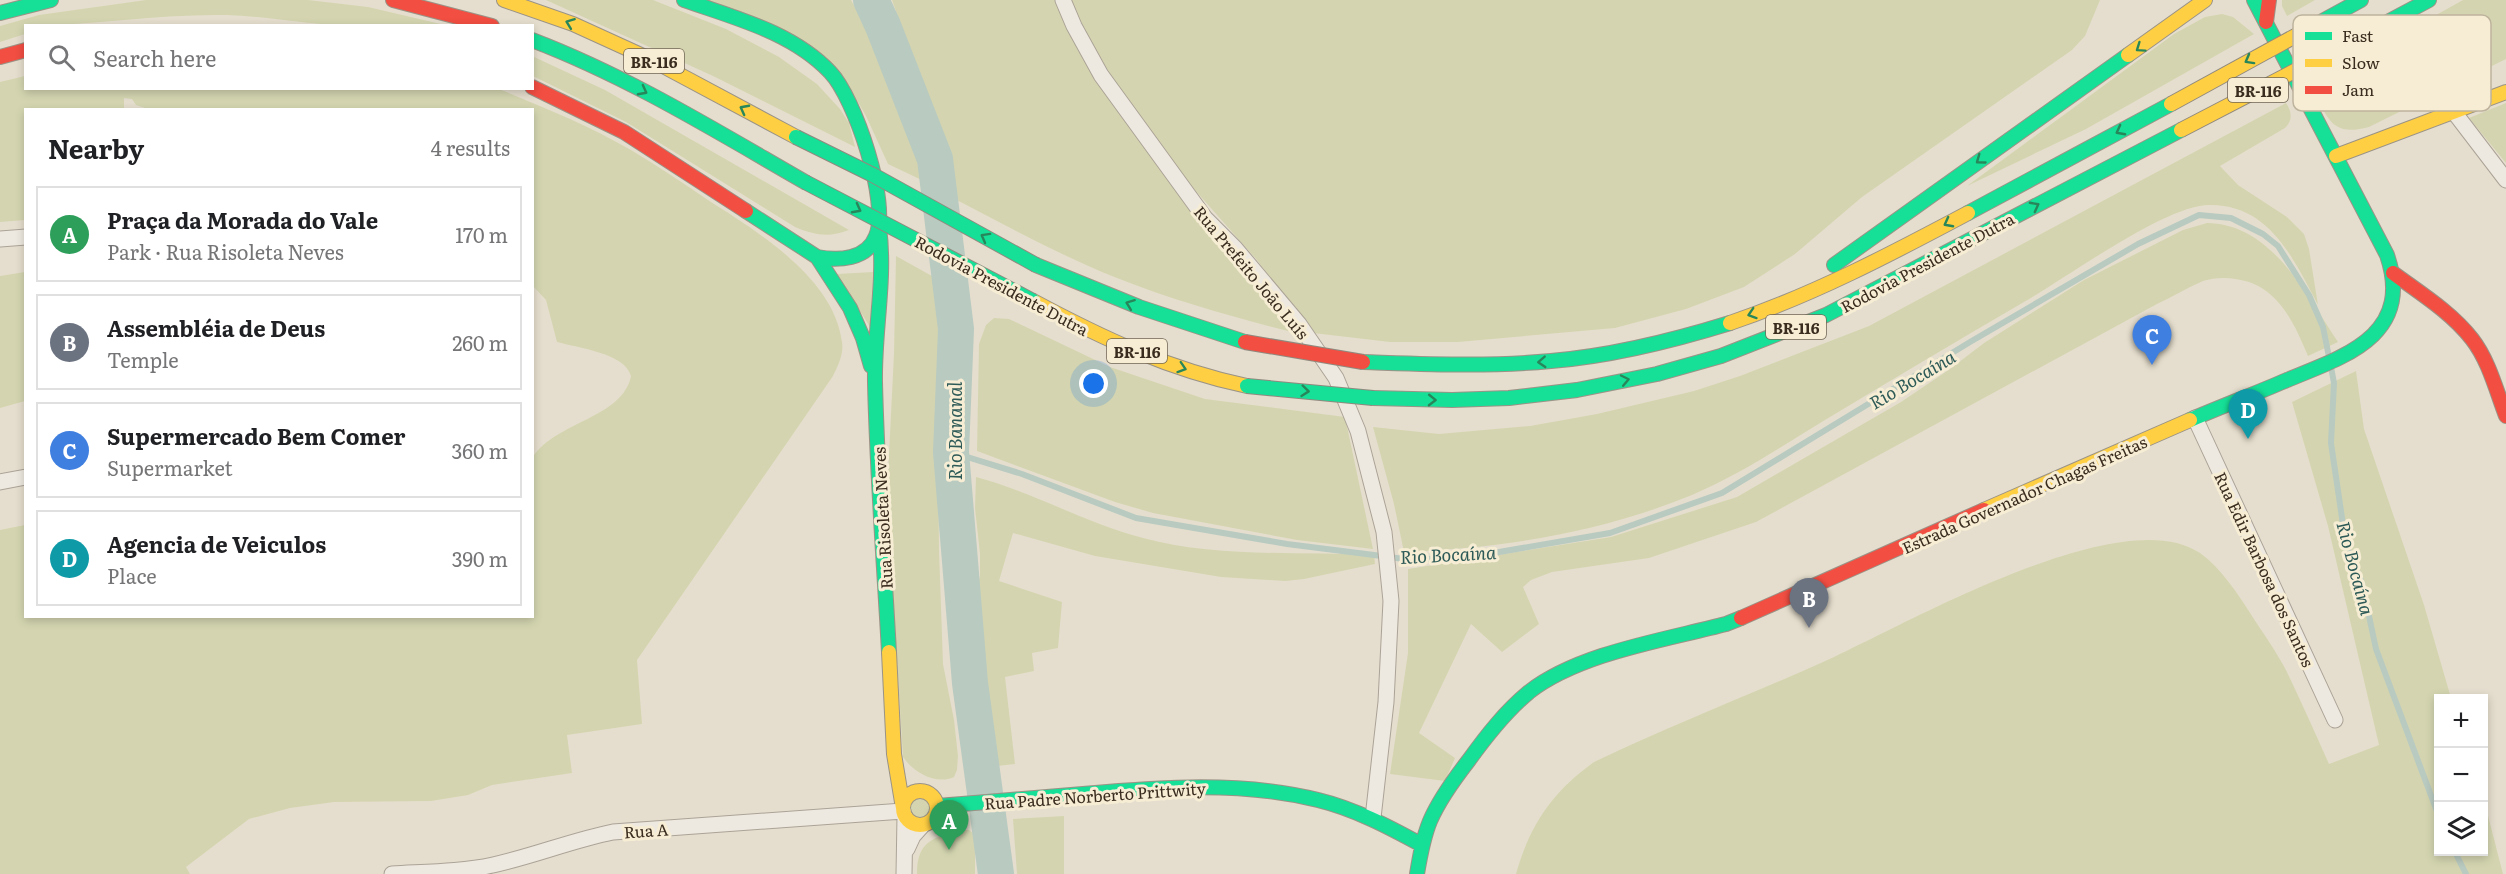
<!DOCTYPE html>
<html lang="en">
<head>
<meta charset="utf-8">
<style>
  body { margin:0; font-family:Literata,serif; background:#f2f2f2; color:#202124 }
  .controls { position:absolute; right:18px; bottom:18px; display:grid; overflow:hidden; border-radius:0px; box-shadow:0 3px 9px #0003 }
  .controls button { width:54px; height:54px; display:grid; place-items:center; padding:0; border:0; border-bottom:2px solid #e0e0e0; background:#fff; color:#202124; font:30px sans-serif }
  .you { position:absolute; left:1094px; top:384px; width:21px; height:21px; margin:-15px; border:4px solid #fff; border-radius:50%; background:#1a73e8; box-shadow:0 0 0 9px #1a73e833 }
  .badge { display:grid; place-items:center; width:39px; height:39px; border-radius:50%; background:#ea580c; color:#fff; font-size:20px; font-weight:700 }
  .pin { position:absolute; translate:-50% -50px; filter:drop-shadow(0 2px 3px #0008) }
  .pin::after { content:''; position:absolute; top:32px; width:21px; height:18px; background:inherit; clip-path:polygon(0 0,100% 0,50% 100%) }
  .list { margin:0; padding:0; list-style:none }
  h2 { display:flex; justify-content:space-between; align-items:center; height:78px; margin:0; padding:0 24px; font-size:26px }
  h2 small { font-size:20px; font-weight:400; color:#757577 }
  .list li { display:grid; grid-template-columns:39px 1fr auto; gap:18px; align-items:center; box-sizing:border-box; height:96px; margin:0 12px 12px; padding:0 12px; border:2px solid #e0e0e0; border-radius:0px }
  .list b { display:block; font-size:22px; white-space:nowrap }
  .list p { margin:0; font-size:20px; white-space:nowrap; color:#757577 }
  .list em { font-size:20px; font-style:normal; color:#757577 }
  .icon { flex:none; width:33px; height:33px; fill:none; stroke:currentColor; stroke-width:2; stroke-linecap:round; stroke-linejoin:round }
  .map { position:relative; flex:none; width:2506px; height:874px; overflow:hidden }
  .search { position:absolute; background:#fff; box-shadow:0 3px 9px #0003; left:24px; top:24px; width:510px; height:66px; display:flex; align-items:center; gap:15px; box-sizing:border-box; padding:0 21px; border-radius:0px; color:#757577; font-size:22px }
  .panel { position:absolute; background:#fff; box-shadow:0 3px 9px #0003; left:24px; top:108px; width:510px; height:510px; border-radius:0px }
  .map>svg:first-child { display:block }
</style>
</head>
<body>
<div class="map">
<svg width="2506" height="874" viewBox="0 0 2506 874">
  <rect width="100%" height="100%" fill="#e5dece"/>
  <path fill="#d4d5b0" d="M146,0h162l60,7 77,18c-35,0 -70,2 -105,0 -38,-1 -76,-9 -114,-10 -67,-1 -134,10 -200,11l-1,8 -25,8v-16l39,-11z
    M546,0h107l73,29 53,28 38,27 23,25 9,14 6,24 -142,-71z
    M701,0h150l36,67 19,45 24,72 -42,-20 -22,-48 -22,-38z
    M892,0h166l13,30 225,303c-60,-15 -121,-32 -179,-55 -56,-22 -110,-52 -164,-80l-18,-78z
    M1071,0h1029l-15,36 -13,14 -210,147 -67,57 -51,33 -58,22 -71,19 -157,14h-68l-77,-9 -57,-74 -70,-79 -75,-104 -27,-46z
    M2282,0h33l-28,16 -5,-10z
    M2463,0h43v59l-137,68c-40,11 -42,-12 -58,-42z
    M2222,14l11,3 21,17 -168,95 -119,57 207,-152 31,-17z
    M532,56l73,34 244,140c-20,8 -35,5 -54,-3l-169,-105 -93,-46z
    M25,76l1,12 473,1c44,18 91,37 132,61 27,16 52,33 77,50 50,32 126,78 134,142 2,12 -4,24 -9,34l-196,284 5,64 -75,11 5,38 -80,12 -24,10 -37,6 -97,1 -44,6 -41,11 -63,48 4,7h-190v-344l25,-5 1,91h506l1,-159c22,-35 90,-39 98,-81 -6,-23 -53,-28 -74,-34l-11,-42 -13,-14 -1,-176h-381l-15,-5 -4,-6 -8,-1v11l-98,1 -1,110 -25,2v-140z
    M2286,103c6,9 7,17 -1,25l-65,38 18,19 49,32 17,17 5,15 9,56c-24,-45 -48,-101 -109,-100 -43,0 -143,73 -185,97 -67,39 -133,78 -199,118 -44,27 -86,55 -133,75 -93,38 -188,53 -288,57l-10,-48 -21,-77 66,7 91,-8 67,-12 97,-23 46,-15 129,-50z
    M2506,103v60l-37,-45z
    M2207,223c65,1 99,71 131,119l-30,14c-15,-35 -31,-72 -73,-77 -10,-2 -22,-1 -32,2 -16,7 -31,16 -46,23l-401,218 -107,36 -97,14 -21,8 -8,7 16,37 -37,28 -31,-28 -52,109 36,25 -10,23 -55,-7 18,-121v-84l203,-32 126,-40 164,-95 49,-33 34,-26 100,-63 99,-50z
    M896,256l45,25 2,97 -5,78 1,94 4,114 11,56 4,36 -1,14 -3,7c-18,8 -40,-4 -51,-20l-16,-262 7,-142z
    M25,272v129l-25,7v-132z
    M873,272l-3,55 -33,-53z
    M994,318l15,1 101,48 95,32 140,18 28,132 -76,-9 -144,-27 -38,-11 -138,-51 2,-107 7,-19z
    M2356,371l8,58 60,176 27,93h-13v154h46v-52l19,74h-987c14,-49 36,-82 78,-112 75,-36 153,-66 229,-100 78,-35 298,-163 377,-109 21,15 38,41 52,63 11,17 24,35 34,54 15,31 29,63 43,94l50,-19 -51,-219 -36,-124z
    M976,477c57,15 109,46 167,61 74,20 154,13 231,17l1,9 -71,15 -19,2 -64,-4 -126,-21 -82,-23 -14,48 63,21 -4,46 -26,5 2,18 -29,6 10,87 -18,2 -6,-5 -4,-8 -6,-57 -12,-60 1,-24 10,-36v-22l-5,-46z
    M918,793c13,0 14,7 17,19l-9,10 -9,1 -5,-2 -3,-22z
    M1064,816v58h-47l-4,-55z
    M963,830h6l6,5v39h-58c0,-33 16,-37 46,-44z"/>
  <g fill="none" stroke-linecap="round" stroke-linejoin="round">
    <path stroke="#b9cac0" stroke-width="6" d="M2331,367l3,16 -3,60 15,102 16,38 14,66 62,165
      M951,452l71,22 114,44 151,26 87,11 37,5 65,-4 134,-23 112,-40 248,-151 168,-98 61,-29 32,3 32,16 15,12 31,49 14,32 6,30
      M2455,852l11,22"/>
    <path stroke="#b9cac0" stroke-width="36" d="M871,0l12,26 52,133 21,170 -5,123 19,231 26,191"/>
    <g stroke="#aba397" stroke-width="17">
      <path id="street" d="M1063,0l11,26 27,49 104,143 30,30 64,76 37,54 22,53 26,101 7,69 -5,101 -13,116
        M2454,112l52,68
        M0,239l26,-2
        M2195,418l140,302
        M0,482l26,-5
        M907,849l6,-13 9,-10
        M392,874c34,-2 69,-2 101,-9 41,-9 80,-25 120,-33l290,-21
        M904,874l1,-57"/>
    </g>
    <g stroke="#9a9386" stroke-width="16">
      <path id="fast" d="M684,0c51,18 108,32 146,72 25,26 60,131 46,164 -9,24 -38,25 -59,21
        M0,13l51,-13
        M2319,23l42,-23
        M532,40c97,37 184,91 273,142
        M2335,50l94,-50
        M746,211l71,46 33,51 13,30 8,28
        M1968,213l203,-109
        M879,227c7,52 -5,103 -4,155 2,90 9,180 14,270
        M1036,265l103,42 106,35
        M1834,265l294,-210
        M1363,362c63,2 125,5 188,-1 61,-5 121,-20 179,-38
        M1373,398l79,2 57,-2 68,-8 80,-16 64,-18 105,-41 355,-185
        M2190,420c32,-14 65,-26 97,-40 59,-24 127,-45 100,-125l-133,-255
        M938,806c48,-4 97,-8 145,-12 78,-7 158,-13 235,6 37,9 71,27 104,45
        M1417,874c3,-18 6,-36 13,-53 9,-21 25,-43 39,-61 18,-25 36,-48 60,-68 50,-39 136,-52 197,-68l15,-6"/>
    </g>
    <g stroke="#9a9386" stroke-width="16">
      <path id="slow" d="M504,0l69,24 79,36 144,77
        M2128,55l77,-55
        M2336,156l170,-64
        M1033,301c69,37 137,69 214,85
        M1730,323c83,-28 161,-69 238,-110
        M1984,510l206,-90
        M889,652l5,102 9,54
        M903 808a17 17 0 1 1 34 0a17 17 0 1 1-34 0Z"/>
    </g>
    <g stroke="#9a9386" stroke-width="16">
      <path id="jam" d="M393,0l99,26
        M2266,22l3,-22
        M0,57l26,-7
        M532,87l92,45 122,79
        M2393,273c27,20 58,39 79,66 17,22 24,51 34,77
        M1741,618l243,-108"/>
    </g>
    <use href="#street" stroke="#eee9e0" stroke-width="15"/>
    <use href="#fast" stroke="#16e098" stroke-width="14"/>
    <use href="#slow" stroke="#ffcf43" stroke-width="14"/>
    <use href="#jam" stroke="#f24e42" stroke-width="14"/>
    <g stroke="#90897e" stroke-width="16" stroke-linecap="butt">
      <path id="fast-bridge" d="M796,137l77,38 163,90
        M805,182l228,119
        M1247,386l126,12"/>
    </g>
    <g stroke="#90897e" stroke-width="16" stroke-linecap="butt">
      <path id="slow-bridge" d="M2171,104l148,-81
        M2181,130l154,-80"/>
    </g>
    <g stroke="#90897e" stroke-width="16" stroke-linecap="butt">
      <path id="jam-bridge" d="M1245,342l118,20"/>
    </g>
    <use href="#fast-bridge" stroke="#16e098" stroke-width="14"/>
    <use href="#slow-bridge" stroke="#ffcf43" stroke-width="14"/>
    <use href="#jam-bridge" stroke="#f24e42" stroke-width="14"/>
  </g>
  <defs><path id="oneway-chevron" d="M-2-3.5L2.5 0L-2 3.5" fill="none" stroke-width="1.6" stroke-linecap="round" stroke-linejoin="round" transform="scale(1.5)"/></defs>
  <g stroke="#28865b">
    <use href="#oneway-chevron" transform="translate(570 23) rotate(-159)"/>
    <use href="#oneway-chevron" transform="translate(2140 48) rotate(145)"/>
    <use href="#oneway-chevron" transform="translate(2249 60) rotate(151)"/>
    <use href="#oneway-chevron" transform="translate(643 91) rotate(28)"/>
    <use href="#oneway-chevron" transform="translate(744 109) rotate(-152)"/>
    <use href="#oneway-chevron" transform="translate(2120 131) rotate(152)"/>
    <use href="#oneway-chevron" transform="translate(1980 160) rotate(144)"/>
    <use href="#oneway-chevron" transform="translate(2035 206) rotate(-28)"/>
    <use href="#oneway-chevron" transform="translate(857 209) rotate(28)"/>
    <use href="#oneway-chevron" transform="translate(1948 223) rotate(152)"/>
    <use href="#oneway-chevron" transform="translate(985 237) rotate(-151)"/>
    <use href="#oneway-chevron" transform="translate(1130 304) rotate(-159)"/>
    <use href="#oneway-chevron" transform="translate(1752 314) rotate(162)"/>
    <use href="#oneway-chevron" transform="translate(1542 362) rotate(177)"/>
    <use href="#oneway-chevron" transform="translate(1182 368) rotate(18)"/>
    <use href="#oneway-chevron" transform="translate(1625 380) rotate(-12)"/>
    <use href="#oneway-chevron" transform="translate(1305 391) rotate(6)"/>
    <use href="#oneway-chevron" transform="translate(1432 400) rotate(1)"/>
  </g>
  <g text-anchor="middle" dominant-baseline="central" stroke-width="6" stroke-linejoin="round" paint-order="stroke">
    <g fill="#f6edd4" stroke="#726655" stroke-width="1.5">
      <rect x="624" y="49" width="60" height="24" rx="4.5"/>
      <rect x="2228" y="78" width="60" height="24" rx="4.5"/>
      <rect x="1766" y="315" width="60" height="24" rx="4.5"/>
      <rect x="1107" y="339" width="60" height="24" rx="4.5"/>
    </g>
    <g font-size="15" font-weight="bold" fill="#3a2c1e">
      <text x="654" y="61">BR-116</text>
      <text x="2258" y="90">BR-116</text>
      <text x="1796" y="327">BR-116</text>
      <text x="1137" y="351">BR-116</text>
    </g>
    <g font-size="16" fill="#3a2c1e" stroke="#f6edd4">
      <text transform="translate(1927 262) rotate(-28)">Rodovia Presidente Dutra</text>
      <text transform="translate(1252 272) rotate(50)">Rua Prefeito João Luís</text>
      <text transform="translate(1002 285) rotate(28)">Rodovia Presidente Dutra</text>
      <text transform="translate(2024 494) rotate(-24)">Estrada Governador Chagas Freitas</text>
      <text transform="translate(882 518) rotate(-93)">Rua Risoleta Neves</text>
      <text transform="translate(2265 569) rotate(65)">Rua Edir Barbosa dos Santos</text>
      <text transform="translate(1095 795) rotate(-4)">Rua Padre Norberto Prittwity</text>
      <text transform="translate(646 830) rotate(-4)">Rua A</text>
    </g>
    <g font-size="18" font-style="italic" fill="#2d5a57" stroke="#f6edd4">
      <text transform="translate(1912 379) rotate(-31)">Rio Bocaína</text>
      <text transform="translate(954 431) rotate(-90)">Rio Bananal</text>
      <text transform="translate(1448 554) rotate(-3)">Rio Bocaína</text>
      <text transform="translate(2356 568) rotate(75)">Rio Bocaína</text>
    </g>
  </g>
  <rect x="2293" y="15" width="198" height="96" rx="9" fill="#f6edd4" stroke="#beb39d" stroke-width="1.5"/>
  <rect x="2305" y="32" width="27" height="8" fill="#16e098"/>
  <rect x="2305" y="59" width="27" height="8" fill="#ffcf43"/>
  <rect x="2305" y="86" width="27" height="8" fill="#f24e42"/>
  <g font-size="16" fill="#3a2c1e">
    <text x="2342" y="42">Fast</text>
    <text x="2342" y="69">Slow</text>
    <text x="2342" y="96">Jam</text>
  </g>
</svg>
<div class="controls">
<button>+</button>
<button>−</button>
<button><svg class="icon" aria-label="layers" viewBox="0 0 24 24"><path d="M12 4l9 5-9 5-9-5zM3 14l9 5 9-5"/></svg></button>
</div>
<div class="you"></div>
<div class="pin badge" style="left:949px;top:850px;background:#2e9e5b">A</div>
<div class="pin badge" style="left:1809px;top:628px;background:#6b7280">B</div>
<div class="pin badge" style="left:2152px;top:365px;background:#3f7fe0">C</div>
<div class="pin badge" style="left:2248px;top:439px;background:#0f9aa8">D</div>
<div class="search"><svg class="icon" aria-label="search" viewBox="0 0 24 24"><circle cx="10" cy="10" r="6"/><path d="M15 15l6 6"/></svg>Search here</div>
<section class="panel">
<h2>Nearby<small>4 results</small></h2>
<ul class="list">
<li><span class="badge" style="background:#2e9e5b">A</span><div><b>Praça da Morada do Vale</b><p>Park · Rua Risoleta Neves</p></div><em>170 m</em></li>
<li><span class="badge" style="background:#6b7280">B</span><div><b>Assembléia de Deus</b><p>Temple</p></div><em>260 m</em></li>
<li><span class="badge" style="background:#3f7fe0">C</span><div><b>Supermercado Bem Comer</b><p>Supermarket</p></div><em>360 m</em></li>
<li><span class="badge" style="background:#0f9aa8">D</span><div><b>Agencia de Veiculos</b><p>Place</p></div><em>390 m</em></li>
</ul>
</section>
</div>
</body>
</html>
